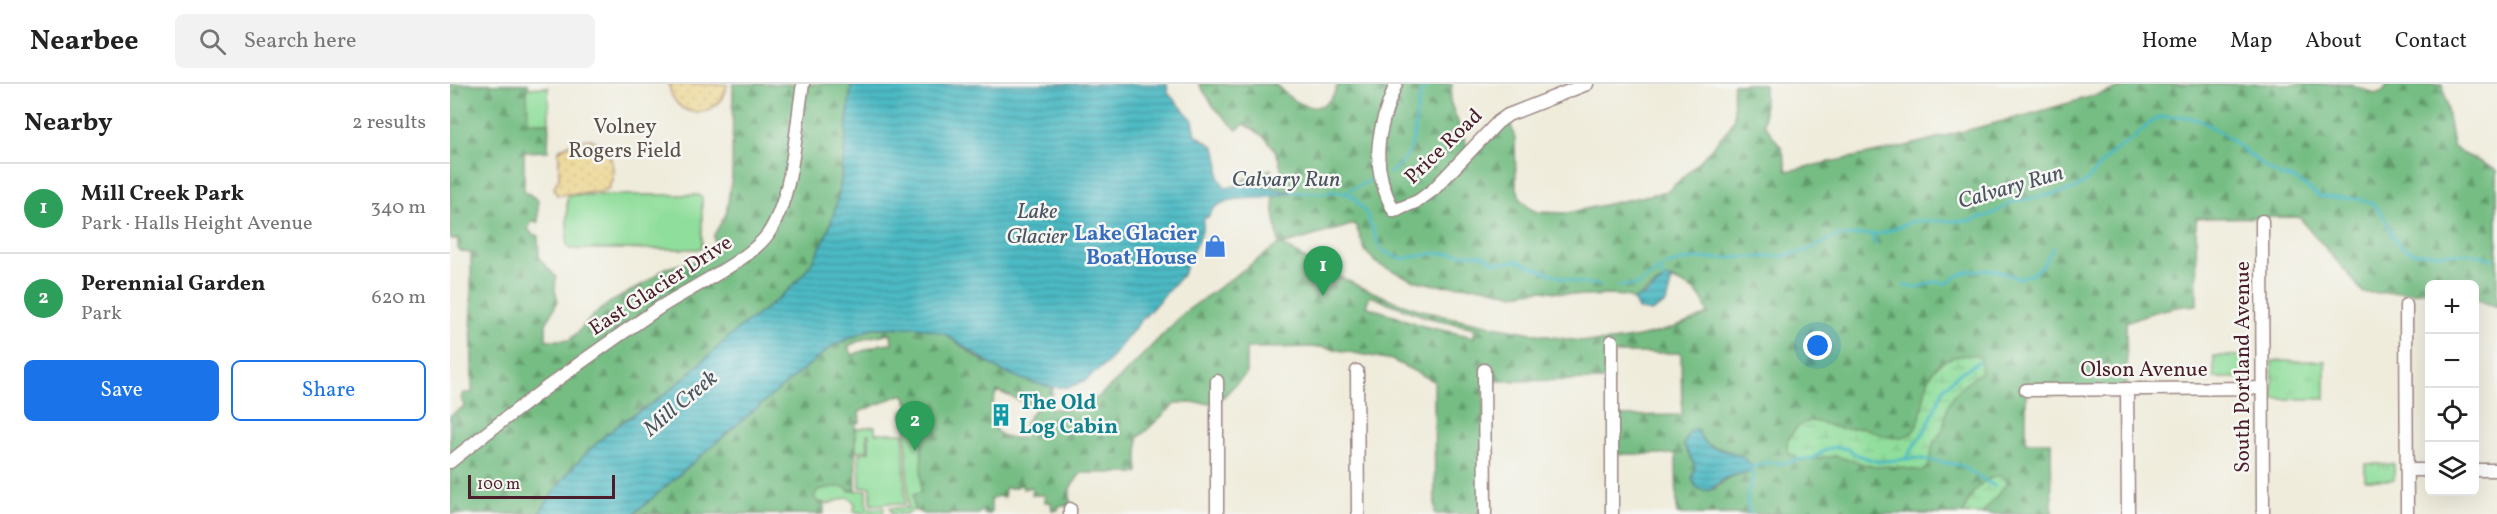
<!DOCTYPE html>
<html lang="en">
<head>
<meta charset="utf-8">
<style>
  body { margin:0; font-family:Vollkorn,serif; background:#f2f2f2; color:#222 }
  .controls { position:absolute; right:18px; bottom:18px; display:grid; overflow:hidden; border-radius:9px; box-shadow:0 6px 24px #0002 }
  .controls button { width:54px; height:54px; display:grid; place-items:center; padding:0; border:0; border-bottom:2px solid #e0e0e0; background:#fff; color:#222; font:30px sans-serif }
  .scale { position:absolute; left:18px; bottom:15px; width:147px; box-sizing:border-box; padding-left:6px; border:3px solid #4a1f2b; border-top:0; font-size:16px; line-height:21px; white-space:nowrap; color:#4a1f2b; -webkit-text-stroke:4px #f6f6f2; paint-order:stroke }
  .you { position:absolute; left:1368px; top:262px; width:21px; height:21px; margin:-15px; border:4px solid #fff; border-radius:50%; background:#1a73e8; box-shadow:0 0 0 9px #1a73e833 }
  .badge { display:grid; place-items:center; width:39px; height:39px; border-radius:50%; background:#1a73e8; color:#fff; font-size:20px; font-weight:700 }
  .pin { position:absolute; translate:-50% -50px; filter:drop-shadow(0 2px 3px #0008) }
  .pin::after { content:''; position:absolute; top:32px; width:21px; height:18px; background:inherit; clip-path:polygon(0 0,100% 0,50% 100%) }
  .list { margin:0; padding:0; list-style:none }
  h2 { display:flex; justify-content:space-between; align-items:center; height:78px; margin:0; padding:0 24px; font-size:26px }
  h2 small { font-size:20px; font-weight:400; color:#767676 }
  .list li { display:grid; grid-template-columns:39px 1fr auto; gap:18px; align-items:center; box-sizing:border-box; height:90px; padding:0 24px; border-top:2px solid #e0e0e0 }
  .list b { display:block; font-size:22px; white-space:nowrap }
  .list p { margin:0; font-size:20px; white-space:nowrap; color:#767676 }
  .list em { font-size:20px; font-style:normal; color:#767676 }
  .actions { display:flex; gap:12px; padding:18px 24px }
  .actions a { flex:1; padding:14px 0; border:2px solid #1a73e8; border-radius:9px; text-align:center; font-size:21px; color:#1a73e8 }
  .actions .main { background:#1a73e8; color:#fff }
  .icon { flex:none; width:33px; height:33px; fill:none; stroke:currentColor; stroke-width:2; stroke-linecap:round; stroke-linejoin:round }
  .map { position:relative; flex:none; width:2047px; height:430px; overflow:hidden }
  header { display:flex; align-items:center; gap:36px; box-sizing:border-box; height:84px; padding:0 30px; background:#fff; border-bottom:2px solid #e0e0e0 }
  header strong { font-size:28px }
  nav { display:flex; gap:33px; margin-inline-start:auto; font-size:21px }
  .search { width:420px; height:54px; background:#f2f2f2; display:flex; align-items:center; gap:15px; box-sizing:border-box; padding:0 21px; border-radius:9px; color:#767676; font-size:22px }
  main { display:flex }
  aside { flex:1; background:#fff }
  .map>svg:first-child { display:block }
</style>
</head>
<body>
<header>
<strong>Nearbee</strong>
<div class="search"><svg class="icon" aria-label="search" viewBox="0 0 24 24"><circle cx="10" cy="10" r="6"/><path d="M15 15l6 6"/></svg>Search here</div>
<nav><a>Home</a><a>Map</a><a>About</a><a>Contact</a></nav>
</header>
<main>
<aside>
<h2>Nearby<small>2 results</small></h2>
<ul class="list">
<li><span class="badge" style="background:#2e9e5b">1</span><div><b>Mill Creek Park</b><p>Park · Halls Height Avenue</p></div><em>340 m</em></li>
<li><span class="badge" style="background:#2e9e5b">2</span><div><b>Perennial Garden</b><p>Park</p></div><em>620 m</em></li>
</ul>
<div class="actions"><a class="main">Save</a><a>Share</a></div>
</aside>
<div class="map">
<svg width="2047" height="430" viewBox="0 0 2047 430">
  <defs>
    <pattern id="grass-tufts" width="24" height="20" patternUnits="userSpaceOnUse" patternTransform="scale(1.5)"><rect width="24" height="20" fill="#90de9b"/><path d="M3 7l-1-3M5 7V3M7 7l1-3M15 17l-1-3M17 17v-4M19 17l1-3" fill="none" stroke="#7ebe86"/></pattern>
    <pattern id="forest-firs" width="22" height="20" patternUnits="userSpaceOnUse" patternTransform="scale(1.5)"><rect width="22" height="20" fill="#74bd83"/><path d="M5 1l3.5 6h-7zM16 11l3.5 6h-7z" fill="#61996b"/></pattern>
    <pattern id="wetland-marsh" width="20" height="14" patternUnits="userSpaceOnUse" patternTransform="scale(1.5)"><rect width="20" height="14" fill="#90de9b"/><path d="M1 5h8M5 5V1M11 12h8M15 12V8" fill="none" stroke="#7ebe86"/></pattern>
    <pattern id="sand-dots" width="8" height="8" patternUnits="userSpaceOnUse" patternTransform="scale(1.5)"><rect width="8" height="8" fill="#eeda9e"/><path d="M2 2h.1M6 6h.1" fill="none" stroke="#cebb88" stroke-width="1.8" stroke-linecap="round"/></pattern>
    <pattern id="water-rules" width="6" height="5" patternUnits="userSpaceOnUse" patternTransform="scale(1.5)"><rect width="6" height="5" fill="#4cbac4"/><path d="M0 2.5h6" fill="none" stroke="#41979f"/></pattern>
  </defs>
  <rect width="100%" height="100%" fill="#f6f6f2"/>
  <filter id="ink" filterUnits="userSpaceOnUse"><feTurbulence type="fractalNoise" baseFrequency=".0167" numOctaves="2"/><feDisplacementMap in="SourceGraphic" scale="12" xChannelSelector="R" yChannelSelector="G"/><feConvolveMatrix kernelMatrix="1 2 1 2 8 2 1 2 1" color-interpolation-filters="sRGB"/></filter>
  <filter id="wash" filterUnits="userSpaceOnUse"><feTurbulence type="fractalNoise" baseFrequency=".008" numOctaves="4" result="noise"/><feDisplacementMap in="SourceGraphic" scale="24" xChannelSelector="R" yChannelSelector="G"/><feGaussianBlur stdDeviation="1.35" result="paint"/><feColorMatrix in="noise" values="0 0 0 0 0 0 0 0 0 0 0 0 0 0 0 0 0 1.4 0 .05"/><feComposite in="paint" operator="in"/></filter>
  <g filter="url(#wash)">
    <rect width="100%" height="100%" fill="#efecdb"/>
    <path fill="url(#grass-tufts)" stroke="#6d7e63" stroke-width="1.5" d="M1822,277h53v38h-52z
      M1915,380h29v16h-29z"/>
    <path fill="url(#forest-firs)" stroke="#5f6e57" stroke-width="1.5" fill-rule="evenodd" d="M0,0h78v38h21l-1,29 -24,1v39l14,9v23l-5,-3 -5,9 5,6h5l1,23 17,19 -1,13 3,11 -12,23v16h24l23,-24 16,-13 36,-20 21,-15 38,-9 9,-5 2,-3 -1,-16 12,-21 6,-38 1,-92h119c-9,52 -5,107 -28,156 -20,44 -47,59 -83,87 -26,21 -49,46 -75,66 -15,13 -34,21 -49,33 -31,24 -58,55 -78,88h-89v-98l15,-10 -4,-8 3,-5h8l-1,-140 -8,-1 -5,-3v-10h-8z
      M749,0c11,0 68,0 75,0 4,2 10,9 14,12 22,16 41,16 50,-12h114l-2,17 19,51 39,-37 7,24 1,46 4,13 9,10 8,4 30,1 101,-22 31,-29 31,-35 4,-9 -1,-34h31v40l18,24 5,23 115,-24 125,-32 108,-31h215l25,10 8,-3 5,-7h55l10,62 7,6 37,18v137l-22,-8 -1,-14h-44l-1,7 -65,1 -65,-76 -103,1 1,87c-26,1 -47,7 -71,17l1,67 -101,1v52h25l1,72h-375l-1,-60h-64v-38l70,-1 -1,-62h-69v27l-128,1 1,133h-50l-1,-133 -42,-21 -70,-13 -76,1v26l-29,29h-41l-38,35v35h-57l-11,15v18h-12v4h-6l-1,-8h-6v-7h-13v-8l-9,2 -1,-5 -8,4h-9l-1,10 -6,-2 -7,3v13l-2,2h-5l-1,-4 -5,4h-54l-10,-4 -1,-15 6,-76 -17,-2v-5l8,-5 -6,-12h-4l-41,17 1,10 -5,2 1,66c-13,1 -19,-4 -35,-1l-6,8 5,7h4v10h-190l113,-98 84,-69 42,-19 45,-1 27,7 33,24 52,24 23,5 -3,22 25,-1 22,-10 25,-22 63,-64 94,-68 -5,-31 -1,-25 -27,-4 -12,3 13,-9 24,-9 2,11 9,-1c0,-27 -14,-43 -38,-55l-7,6 -23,-23zM905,140l11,28 12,12 35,16 22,5 49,2 28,7 30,-4 43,6 27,-1 14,1 7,4c12,-6 25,-19 37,-22 23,13 28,8 38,36 -31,14 -63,24 -97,27 -30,3 -61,-5 -90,-10 -43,-8 -88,-15 -129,-31 -38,-15 -75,-33 -110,-55zM920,212l56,21 49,11 -1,9 -51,-11 -57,-20zM441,249l1,10 -11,1 -29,11 -4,-9 18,-8zM547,307l39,16 -11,16v14c-35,7 -39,-20 -28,-46zM1239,348l10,1 4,10c21,8 36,7 47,28l-23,7 -12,11 -23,-10 3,-13 -11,-21z"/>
    <path fill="url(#wetland-marsh)" stroke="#6d7e63" stroke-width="1.5" d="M1524,271l7,3v14l-21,16 -9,11 -4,9 -4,21 -10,15 -4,23 -6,4 -34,-5 -14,1 -40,-11 -34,4 -13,-7c-2,-9 -1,-14 5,-21 17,-19 26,-8 46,-4 8,2 15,-1 23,0 14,2 24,12 40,9 33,-5 8,-67 49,-79 8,-3 16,-2 23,-3z
      M1549,392l7,3v5l-24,30h-19c6,-18 16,-35 36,-38z"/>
    <path fill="url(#sand-dots)" stroke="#9c7c64" stroke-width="1.5" d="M219,0h58v2c-9,35 -54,35 -58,-2z
      M141,55c20,8 28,31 17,50l-7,3 -44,3 -3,-8 5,-9v-28l17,-10z"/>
    <path fill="#90de9b" stroke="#6d7e63" stroke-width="1.5" d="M98,3l1,35h-21l-1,-34z
      M120,111h129l3,3v48l-3,3h-129l-3,-3v-48z
      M1764,272h34v22h-34z
      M456,335l16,2 -1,71 -8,3 1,15 -9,4h-13l-2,-6h18z
      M425,342v7h29l1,72 -15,-2 -19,2v-18h-11l-1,-34 10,-1v-18h-2l1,16 -12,1v-22z
      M384,403h11l4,4 18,-1v18h17l-1,6 -29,-2 1,-9 -7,-6 -20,7 -11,-3 -3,-4 4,-7z"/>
    <path fill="url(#water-rules)" stroke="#4b6c78" stroke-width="1.5" d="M402,0h315l1,9 25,27 3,15 19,12 4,18v12l6,11 21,-4 49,8c-11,3 -22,5 -33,6 -21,1 -45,-1 -54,19l-4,1c0,24 -19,37 -20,55l-46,51 -31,39 -21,17 -16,7h-17l-23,-5 -29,-11 -56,-37 -27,-7 -45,1 -28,12 -14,7 -84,69 -113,98h-95c20,-33 47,-64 78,-88 15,-12 34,-20 49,-33 26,-20 49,-45 75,-66 37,-28 63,-43 83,-87 23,-49 19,-104 28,-156z
      M1217,194l5,1 -6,24 -15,9 -13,-3 -5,-9 12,-5z
      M1244,345l4,1c7,29 40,13 54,37l-2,4c-8,4 -17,3 -24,7 -13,7 -12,17 -30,10l-4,-9 3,-13 -11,-21 5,-13z"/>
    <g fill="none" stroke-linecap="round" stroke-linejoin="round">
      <path stroke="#4cbac4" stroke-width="3" d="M940,89c37,-28 16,-53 36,-89
        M842,108l31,1 13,-2 17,5 14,19 13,34 20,10 38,-6 45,2 13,8 21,-2 57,21 27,3
        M895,108l31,-14
        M1421,151l5,9
        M1210,187l4,9
        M1168,202l19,-1 28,-19 12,-4 17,-3 89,-3 23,-5 31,-15 43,-2 34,-13h56l22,-7 21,-12 60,-12 12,-7 25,-29 23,-15 19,-18 11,-4 19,-1 20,5 21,13 41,32 16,10 15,3 25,18 38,2 14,4 11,12 9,20 9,12 15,6 58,1 19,5
        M1454,202l14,2 15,-6 15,1 11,-8 11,-4 25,-1 23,8 12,-3 13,-10 10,-17
        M1456,374l21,-31 17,-39 13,-13 21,-13
        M1302,383l13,-4h22l8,-3 18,-2 14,-9 9,-2 12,2 9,6 21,7 37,-4 45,7 34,21
        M1300,387l4,4c-5,11 -11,27 -3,39"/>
    </g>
  </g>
  <g filter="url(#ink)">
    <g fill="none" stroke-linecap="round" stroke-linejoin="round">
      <g stroke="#9c8683" stroke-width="15">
        <path id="minor" d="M946,0c-19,46 -27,81 -2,127l24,-10 15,-11 65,-68 10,-7 79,-31
          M1812,137l1,293
          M1956,221l1,209
          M1162,257v173
          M1034,286l1,144
          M907,287l1,143
          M1677,305l1,125
          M1576,306l236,-2
          M0,378c67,-54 138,-106 209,-154 29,-19 90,-47 109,-74 26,-39 27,-105 35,-150
          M1957,386h23
          M2024,386h23
          M620,430v-5
          M767,430v-133"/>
      </g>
      <use href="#minor" stroke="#fff" stroke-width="12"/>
    </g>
  </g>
  <defs>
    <g id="shop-bare" transform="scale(1.8)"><path d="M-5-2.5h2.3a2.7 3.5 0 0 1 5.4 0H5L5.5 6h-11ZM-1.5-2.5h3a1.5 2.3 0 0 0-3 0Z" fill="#3f7fe0" stroke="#f6f6f2" stroke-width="2.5" paint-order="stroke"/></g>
    <g id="building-bare" transform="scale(1.8)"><path d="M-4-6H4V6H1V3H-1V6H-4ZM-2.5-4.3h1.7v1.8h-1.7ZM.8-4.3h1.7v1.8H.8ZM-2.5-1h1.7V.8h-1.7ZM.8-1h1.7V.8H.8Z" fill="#0f9aa8" stroke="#f6f6f2" stroke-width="2.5" paint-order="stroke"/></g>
  </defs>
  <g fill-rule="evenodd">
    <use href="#shop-bare" x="765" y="162"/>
    <use href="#building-bare" x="551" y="331"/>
  </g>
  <g text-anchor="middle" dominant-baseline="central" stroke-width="5" stroke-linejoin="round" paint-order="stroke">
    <g font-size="21" fill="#5c4f47" stroke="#f6f6f2">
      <text x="175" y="43">Volney<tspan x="175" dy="24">Rogers Field</tspan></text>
    </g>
    <g font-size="21" fill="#4a1f2b" stroke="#f6f6f2">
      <text transform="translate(994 63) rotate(-44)">Price Road</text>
      <text transform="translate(211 202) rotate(-33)">East Glacier Drive</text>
      <text transform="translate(1793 283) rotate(-90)">South Portland Avenue</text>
      <text x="1694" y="286">Olson Avenue</text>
    </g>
    <g font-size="21" font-weight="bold" fill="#366cbe" stroke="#f6f6f2" text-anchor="end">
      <text x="747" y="150">Lake Glacier<tspan x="747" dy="24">Boat House</tspan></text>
    </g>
    <g font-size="21" font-weight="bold" fill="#0d838f" stroke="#f6f6f2" text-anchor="start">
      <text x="569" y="319">The Old<tspan x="569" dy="24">Log Cabin</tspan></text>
    </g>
    <g font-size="22" font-style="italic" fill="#4b5561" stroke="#f6f6f2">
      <text x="836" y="96">Calvary Run</text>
      <text transform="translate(1561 104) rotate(-16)">Calvary Run</text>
      <text x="587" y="128">Lake<tspan x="587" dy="25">Glacier</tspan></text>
      <text transform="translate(231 320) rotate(-40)">Mill Creek</text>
    </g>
  </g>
</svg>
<div class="controls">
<button>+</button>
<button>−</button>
<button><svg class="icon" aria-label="locate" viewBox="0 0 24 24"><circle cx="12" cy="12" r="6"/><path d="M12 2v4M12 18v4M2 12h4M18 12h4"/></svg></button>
<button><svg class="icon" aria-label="layers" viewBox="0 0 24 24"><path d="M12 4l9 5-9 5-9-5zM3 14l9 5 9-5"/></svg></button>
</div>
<div class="scale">100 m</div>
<div class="you"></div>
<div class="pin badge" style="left:873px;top:212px;background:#2e9e5b">1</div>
<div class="pin badge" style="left:465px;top:367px;background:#2e9e5b">2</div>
</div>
</main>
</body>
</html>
